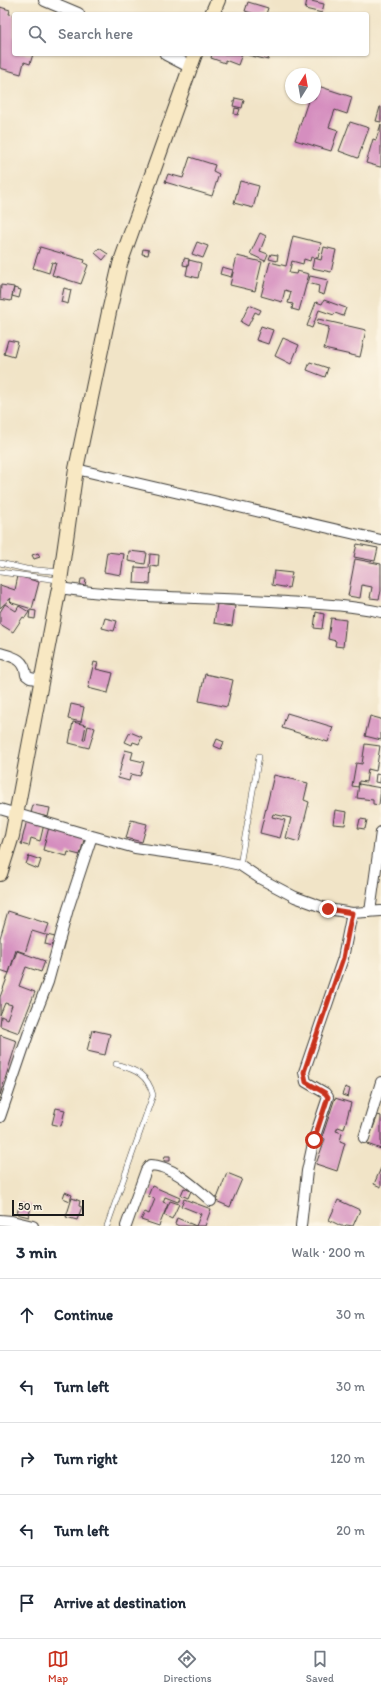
<!DOCTYPE html>
<html lang="en">
<head>
<meta charset="utf-8">
<style>
  body { margin:0; font-family:Itim,sans-serif; background:#f6f6f7; color:#1f2937 }
  .compass { position:absolute; left:285px; top:68px; width:36px; height:36px; border-radius:50%; background:#fff; box-shadow:0 1px 3px #0004; rotate:11deg }
  .scale { position:absolute; left:12px; bottom:10px; width:72px; box-sizing:border-box; padding-left:4px; border:2px solid #1c1c1c; border-top:0; font-size:11px; line-height:14px; white-space:nowrap; color:#1c1c1c; -webkit-text-stroke:3px #fcf5e5; paint-order:stroke }
  .stop { position:absolute; width:12px; height:12px; margin:-9px; border:3px solid #c8321e; border-radius:50%; background:#fff }
  .stop.end { background:#c8321e; border-color:#fff; box-shadow:0 1px 4px #0008 }
  .list { margin:0; padding:0; list-style:none }
  h2 { display:flex; justify-content:space-between; align-items:center; height:52px; margin:0; padding:0 16px; font-size:17px }
  h2 small { font-size:13px; font-weight:400; color:#747a83 }
  .list li { display:grid; grid-template-columns:26px 1fr auto; gap:12px; align-items:center; box-sizing:border-box; height:72px; padding:0 16px; border-top:1px solid #e0e1e3 }
  .list b { display:block; font-size:15px; white-space:nowrap }
  .list em { font-size:13px; font-style:normal; color:#747a83 }
  .icon { flex:none; width:22px; height:22px; fill:none; stroke:currentColor; stroke-width:2; stroke-linecap:round; stroke-linejoin:round }
  .map { position:relative; flex:none; width:381px; height:1226px; overflow:hidden }
  .search { position:absolute; background:#fff; box-shadow:0 1px 3px #0004; left:12px; right:12px; top:12px; height:44px; display:flex; align-items:center; gap:10px; box-sizing:border-box; padding:0 14px; border-radius:4px; color:#747a83; font-size:15px }
  .sheet { height:412px; background:#fff }
  nav { display:flex; justify-content:space-around; align-items:center; box-sizing:border-box; height:56px; border-top:1px solid #e0e1e3; background:#fff; font-size:11px; color:#747a83 }
  nav a { display:grid; justify-items:center; gap:2px }
  nav .on { color:#c8321e }
  .map>svg:first-child { display:block }
</style>
</head>
<body>
<div class="map">
<svg width="381" height="1226" viewBox="0 0 381 1226">
  <rect width="100%" height="100%" fill="#fcf5e5"/>
  <filter id="ink" filterUnits="userSpaceOnUse"><feTurbulence type="fractalNoise" baseFrequency=".025" numOctaves="2"/><feDisplacementMap in="SourceGraphic" scale="8" xChannelSelector="R" yChannelSelector="G"/><feConvolveMatrix kernelMatrix="1 2 1 2 8 2 1 2 1" color-interpolation-filters="sRGB"/></filter>
  <filter id="wash" filterUnits="userSpaceOnUse"><feTurbulence type="fractalNoise" baseFrequency=".012" numOctaves="4" result="noise"/><feDisplacementMap in="SourceGraphic" scale="16" xChannelSelector="R" yChannelSelector="G"/><feGaussianBlur stdDeviation="0.9" result="paint"/><feColorMatrix in="noise" values="0 0 0 0 0 0 0 0 0 0 0 0 0 0 0 0 0 1.4 0 .05"/><feComposite in="paint" operator="in"/></filter>
  <g filter="url(#wash)">
    <rect width="100%" height="100%" fill="#f1e4c7"/>
    <g id="blocks">
      <path fill="#d58ebf" d="M307,0l17,4 -2,9 -17,-4z
        M248,2l20,6 -2,6h-11l-10,-3z
        M0,7l10,3 -1,4 5,1v39h19l-3,10 -6,-2 -3,12 -21,-6z
        M212,54h30l-4,11 -13,-5v3l-14,-5z
        M249,54h20l-1,6 -20,-5z
        M315,85l37,12 -5,17 -12,-4 -6,17 9,3 -7,21 -36,-11 14,-42h6z
        M235,98l9,2 -2,8 -9,-2z
        M380,107h1v15l-5,-1z
        M235,108l5,1 -2,6 -4,-1z
        M350,122l19,6 -11,30 -19,-7z
        M381,124v43h-1l-14,-4 7,-24 3,1z
        M190,157l25,8 -2,6 6,3 -7,22 -47,-14 3,-8 15,4z
        M240,181l19,5 -6,22 -19,-5z
        M260,233l6,3 -6,15 8,3 -3,7 -15,-7z
        M293,236l28,7 -3,15 -7,-1 -1,4 -6,-2 -1,5 -11,-3 -3,12 7,1 1,-3 12,3 -10,37 -7,-2 1,-5 -5,-1 3,-11 -6,-2 -3,12 -21,-6 9,-34 16,4z
        M197,242l11,4 -5,12 -11,-4z
        M40,247l45,13 -1,3 4,2 -7,19 -29,-9 4,-12 -4,-1 -3,11 -16,-5z
        M324,247l12,3 -5,22 -19,-4 2,-10 7,2z
        M99,248l9,6 -5,6 -8,-7z
        M143,249l6,1 -1,5 -6,-1z
        M271,254l7,1 -1,6 -8,-2z
        M237,256l25,6 -7,29 -25,-6z
        M184,258l5,1 -1,7 -5,-1z
        M189,260l12,3 -3,15 -12,-3z
        M222,267l11,3 -2,7 -11,-3z
        M310,276l18,4 -4,15 -6,-2 1,-7 -11,-3z
        M1,285l13,2 -3,14 -11,-2z
        M14,288l7,2 -2,8 -7,-2z
        M64,288l7,2 -3,14 -7,-2z
        M324,300l22,8 -3,8 -8,-3 -1,2 -15,-5 -7,18 -5,-2 9,-24 6,2z
        M249,305l12,5 -2,4 -4,-2 -7,14 -7,-4z
        M318,319l48,11 -6,27 -36,-8 5,-22 -12,-3z
        M261,326l12,4 -5,14 -12,-4z
        M283,338l16,7 -8,19 -16,-8z
        M8,340l10,2 -4,15 -10,-3z
        M310,362l18,6 -3,9 -18,-7z
        M357,544l21,4 -3,13 -21,-4z
        M129,551l18,2 -2,11 -17,-3z
        M107,552l17,2 -3,21 -17,-3z
        M38,553l2,4 -6,2 -2,-4z
        M150,554l9,1 -1,12 -7,-1 -1,18 -16,-1 1,-16 14,1z
        M355,559l26,5v27l-2,8 -9,-1 2,-11 -10,-2 -2,13 -12,-2z
        M274,571l18,2 -3,15 -17,-3z
        M18,576l21,6 -7,27 -20,-6 -2,-2 1,-3 -11,10v-23l15,5z
        M81,579h5l-1,7 -5,-1z
        M5,604l11,7 3,-5 10,6 -4,6 -2,-1 -10,15 -13,-8v-12z
        M217,604l18,2 -3,20 -18,-3z
        M30,610l6,1 -1,8 -6,-1z
        M316,612l8,2 -2,15 -8,-1z
        M105,618l12,3 -3,10 -12,-3z
        M331,618l15,2 -3,27 -8,-1 1,-5 -8,-2z
        M94,662l4,1 -2,6 17,4 -5,20 -20,-5z
        M205,674l28,6 -6,27 -28,-6z
        M71,704l13,3 -3,15 -13,-3z
        M287,713l46,14 -5,15 -46,-14z
        M370,716l11,3v21l-16,-4z
        M73,722l13,3 -3,15h2l3,-14 7,2 -6,20 -20,-5z
        M130,732l12,5 -3,7 -6,-2 -1,3 -7,-3z
        M217,739l7,3 -3,7 -7,-3z
        M365,744l15,2 -4,25 -8,-2 -2,13 -7,-1 -1,6 -6,-1 4,-23 6,1z
        M125,750l8,2 -2,7 13,3 -4,14 -9,-2 -2,7 -11,-3z
        M376,774l5,1 -1,8 -5,-1z
        M274,775l34,8 -4,17 5,2 -10,40 -13,-4 5,-20 -18,-4 -1,3 13,3 -5,18 -20,-5z
        M359,784l22,4 -2,17 -6,-1v-4l-16,-2z
        M33,805l17,3 -2,9 -17,-4z
        M335,810l12,2 -2,13 -12,-1z
        M360,819l7,1 -2,9 -7,-1z
        M27,820l17,4 -4,17 -9,-3 -2,8 -8,-2z
        M131,820l16,4 -5,18 -16,-4z
        M49,827l36,9 -5,19 -12,-3 -1,4 -24,-6z
        M29,856l12,4 -3,9 -12,-5z
        M8,911l41,13 -4,11 -13,-4 -7,22 -9,-3 -7,23 -9,-3v-32z
        M47,935l12,3 -2,9 -12,-3z
        M17,951l28,10 -4,11 -15,-5 -7,19 16,6 -16,41 -19,-7 1,-10 6,3 5,-14 -7,-2 -5,12v-18z
        M92,1030l18,4 -5,21 -18,-4z
        M0,1035l17,6 -17,54z
        M345,1087l5,2 -2,8 -6,-2z
        M335,1098l16,5 -7,26 -6,-2 -2,4 6,2 -2,8 5,2 -8,28 -21,-7 9,-25 -3,-2z
        M56,1108l9,2 -4,16 -9,-2z
        M378,1115l3,1v33l-14,-5z
        M165,1156h5v5h-6z
        M381,1168v19l-7,-3z
        M227,1173l15,6 -12,28 -14,-6z
        M152,1186l28,12 -2,4 -13,-5 -2,5 5,2 -9,22 -18,-6 4,-8 4,2 6,-15 -7,-3z
        M184,1188l7,3 -3,7 -7,-3z
        M65,1192l7,3 -2,6 -7,-3z
        M72,1198l8,3 -1,5 3,1 -5,13 -11,-3z
        M184,1199l27,10 -6,17h-26l-4,-2 2,-6 19,8 5,-12 -20,-8z
        M338,1200l22,10 -7,16 -7,-1 -1,1h-4l-12,-6z
        M170,1201l9,3 -7,15 -8,-4z
        M20,1202l11,3 -2,12 -12,-3z"/>
    </g>
  </g>
  <g filter="url(#ink)">
    <use href="#blocks" fill-opacity="0" stroke="#3c3a36" stroke-width="1"/>
    <g fill="none" stroke-linecap="round" stroke-linejoin="round">
      <g stroke="#3c3a36" stroke-width="6">
        <path id="service" d="M0,563l26,6 35,3
          M0,572l58,8
          M240,865l19,-109
          M107,1226l46,-131c-6,-22 -18,-25 -37,-31"/>
      </g>
      <g stroke="#3c3a36" stroke-width="12">
        <path id="minor" d="M76,469l305,71
          M59,588c76,11 152,9 228,14 33,2 62,3 94,10
          M0,653c14,4 25,6 26,22l4,3 12,2
          M0,809l92,27 -24,73 -20,73 -16,41 -32,94
          M92,836l43,12 78,11 27,6 21,14 34,18 33,12 24,4 29,-2
          M370,912l11,-80
          M364,1138l17,-56
          M0,1220l12,1 21,5
          M126,1226l20,-56 4,-5c22,0 45,22 61,36
          M301,1226l6,-55 7,-32 14,-42 -3,-4 -19,-11 -2,-10 39,-114 9,-45"/>
      </g>
      <g stroke="#3c3a36" stroke-width="14">
        <path id="tertiary" d="M45,0l33,14
          M166,54l25,13"/>
      </g>
      <g stroke="#3c3a36" stroke-width="16">
        <path id="secondary" d="M212,14l6,-14
          M0,874l12,-38 47,-248 17,-119 33,-157 11,-48 75,-210"/>
      </g>
      <use href="#service" stroke="#fff" stroke-width="5"/>
      <use href="#minor" stroke="#fff" stroke-width="10"/>
      <use href="#tertiary" stroke="#fff" stroke-width="12"/>
      <use href="#secondary" stroke="#f8e8c3" stroke-width="14"/>
    </g>
  </g>
  <g fill="none" stroke-linecap="round" stroke-linejoin="round" filter="url(#ink)">
    <path stroke="#c8321e" stroke-width="5" d="M314,1140l14,-43 -3,-4 -19,-11 -2,-10 39,-114 9,-45 -24,-4"/>
  </g>
</svg>
<svg class="compass" viewBox="-18 -18 36 36"><path d="M0-13l5 13h-10z" fill="#e53935"/><path d="M0 13l5-13h-10z" fill="#747a83"/></svg>
<div class="scale">50 m</div>
<div class="stop" style="left:314px;top:1140px"></div>
<div class="stop end" style="left:328px;top:909px"></div>
<div class="search"><svg class="icon" aria-label="search" viewBox="0 0 24 24"><circle cx="10" cy="10" r="6"/><path d="M15 15l6 6"/></svg>Search here</div>
</div>
<section class="sheet">
<h2>3 min<small>Walk · 200 m</small></h2>
<ul class="list">
<li><svg class="icon" aria-label="ahead" viewBox="0 0 24 24"><path d="M12 20V5M6 11l6-6 6 6"/></svg><div><b>Continue</b></div><em>30 m</em></li>
<li><svg class="icon" aria-label="left" viewBox="0 0 24 24"><path d="M17 20v-9H6M10 6l-5 5 5 5"/></svg><div><b>Turn left</b></div><em>30 m</em></li>
<li><svg class="icon" aria-label="right" viewBox="0 0 24 24"><path d="M7 20v-9h11M14 6l5 5-5 5"/></svg><div><b>Turn right</b></div><em>120 m</em></li>
<li><svg class="icon" aria-label="left" viewBox="0 0 24 24"><path d="M17 20v-9H6M10 6l-5 5 5 5"/></svg><div><b>Turn left</b></div><em>20 m</em></li>
<li><svg class="icon" aria-label="arrive" viewBox="0 0 24 24"><path d="M6 21V4h12l-3 4 3 4H6"/></svg><div><b>Arrive at destination</b></div></li>
</ul>
</section>
<nav>
<a class="on"><svg class="icon" aria-label="map" viewBox="0 0 24 24"><path d="M3 6l6-2 6 2 6-2v14l-6 2-6-2-6 2zM9 4v14M15 6v14"/></svg>Map</a>
<a><svg class="icon" aria-label="directions" viewBox="0 0 24 24"><path d="M12 3l9 9-9 9-9-9zM9 14v-3h6M13 9l2 2-2 2"/></svg>Directions</a>
<a><svg class="icon" aria-label="saved" viewBox="0 0 24 24"><path d="M7 4h10v16l-5-4-5 4z"/></svg>Saved</a>
</nav>
</body>
</html>
